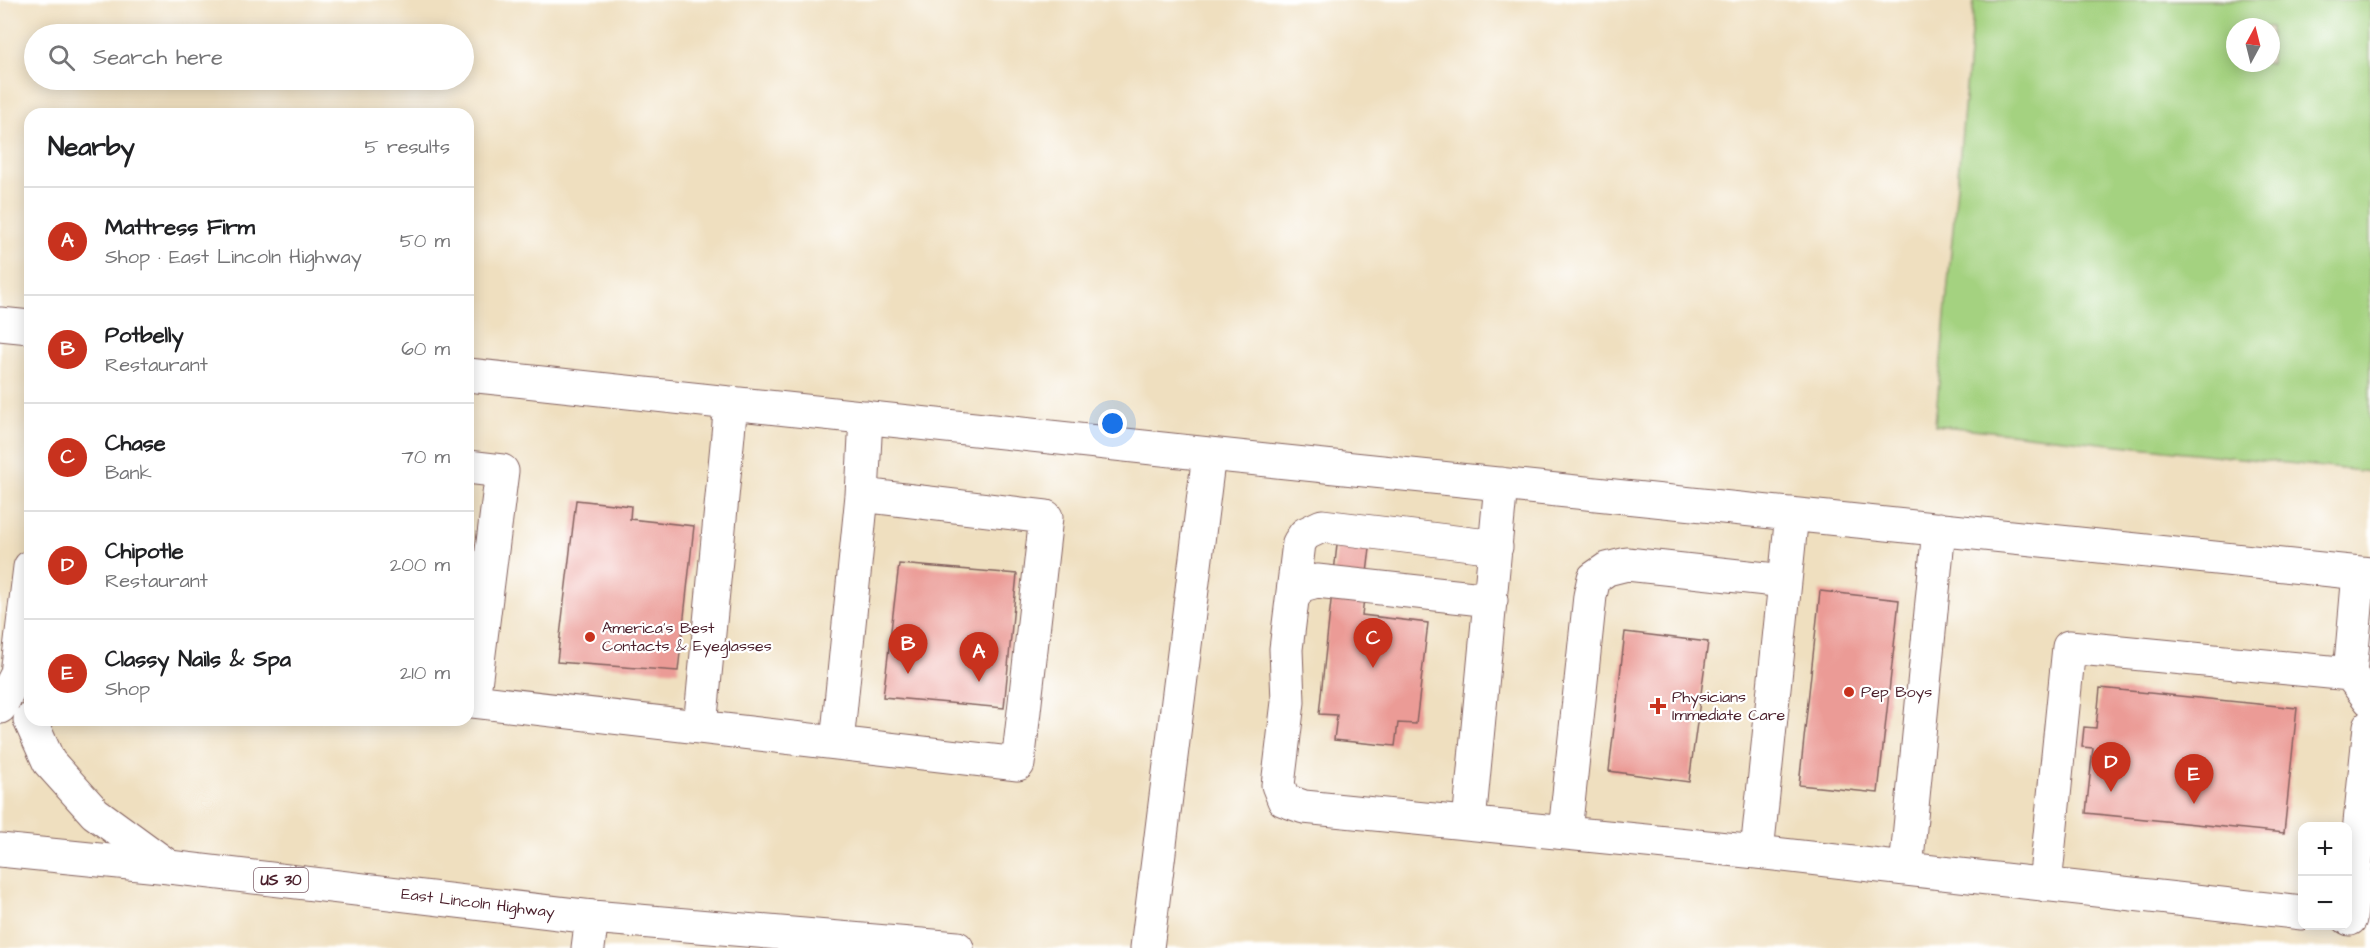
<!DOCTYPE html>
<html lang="en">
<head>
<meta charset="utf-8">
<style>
  body { margin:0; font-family:"Architects Daughter",sans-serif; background:#f2f2f2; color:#202124 }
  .controls { position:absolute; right:18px; bottom:18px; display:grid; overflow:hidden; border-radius:12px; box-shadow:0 3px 15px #0003 }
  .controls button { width:54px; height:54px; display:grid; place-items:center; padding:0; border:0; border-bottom:2px solid #e0e0e0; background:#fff; color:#202124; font:30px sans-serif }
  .compass { position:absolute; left:2226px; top:18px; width:54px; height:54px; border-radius:50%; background:#fff; box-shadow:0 3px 15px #0003; rotate:7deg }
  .you { position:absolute; left:1113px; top:424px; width:21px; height:21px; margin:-15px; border:4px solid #fff; border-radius:50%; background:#1a73e8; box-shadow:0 0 0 9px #1a73e833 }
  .badge { display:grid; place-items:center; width:39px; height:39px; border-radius:50%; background:#c8321e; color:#fff; font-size:20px; font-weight:700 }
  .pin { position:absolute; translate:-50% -50px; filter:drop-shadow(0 2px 3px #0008) }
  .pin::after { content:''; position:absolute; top:32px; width:21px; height:18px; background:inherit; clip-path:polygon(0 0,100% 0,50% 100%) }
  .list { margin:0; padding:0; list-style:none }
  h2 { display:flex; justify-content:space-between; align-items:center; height:78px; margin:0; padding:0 24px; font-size:26px }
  h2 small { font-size:20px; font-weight:400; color:#757577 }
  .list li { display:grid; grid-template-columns:39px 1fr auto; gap:18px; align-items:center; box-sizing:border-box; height:108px; padding:0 24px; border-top:2px solid #e0e0e0 }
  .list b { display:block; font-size:22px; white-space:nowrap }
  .list p { margin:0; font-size:20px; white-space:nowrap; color:#757577 }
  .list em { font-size:20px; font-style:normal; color:#757577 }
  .icon { flex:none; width:33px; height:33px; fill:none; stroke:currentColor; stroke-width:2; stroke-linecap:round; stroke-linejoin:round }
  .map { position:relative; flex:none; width:2370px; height:948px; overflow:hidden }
  .search { position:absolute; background:#fff; box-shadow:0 3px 15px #0003; left:24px; top:24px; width:450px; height:66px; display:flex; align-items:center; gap:15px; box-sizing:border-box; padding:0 21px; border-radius:33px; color:#757577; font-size:22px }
  .panel { position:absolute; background:#fff; box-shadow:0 3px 15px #0003; left:24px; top:108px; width:450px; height:618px; border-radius:18px }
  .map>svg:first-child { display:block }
</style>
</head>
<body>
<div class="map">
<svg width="2370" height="948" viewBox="0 0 2370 948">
  <rect width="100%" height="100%" fill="#fff"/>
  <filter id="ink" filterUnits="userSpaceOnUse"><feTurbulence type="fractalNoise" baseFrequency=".0167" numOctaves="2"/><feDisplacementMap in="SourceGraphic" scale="12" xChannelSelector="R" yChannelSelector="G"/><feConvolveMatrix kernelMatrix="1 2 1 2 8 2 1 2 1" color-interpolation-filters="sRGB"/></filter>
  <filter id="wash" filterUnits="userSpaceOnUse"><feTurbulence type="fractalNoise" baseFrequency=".008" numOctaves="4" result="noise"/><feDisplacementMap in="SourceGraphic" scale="24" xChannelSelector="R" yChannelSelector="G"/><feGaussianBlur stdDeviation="1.35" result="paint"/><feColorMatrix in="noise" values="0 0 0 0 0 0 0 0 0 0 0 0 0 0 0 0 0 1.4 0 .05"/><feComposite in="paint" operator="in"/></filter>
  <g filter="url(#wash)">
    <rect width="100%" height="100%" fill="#efdfbf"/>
    <path fill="#a4d280" stroke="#777856" stroke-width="1.5" fill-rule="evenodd" d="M1974,0h396v472l-435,-47zM2235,27h36v36h-36z"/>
    <g id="blocks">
      <path fill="#eb9b96" d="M576,500l55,6 -1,13 64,7 -16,145 -121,-9z
        M1338,535l33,5 -9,75 66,8 -12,101 -18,-1 -3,23 -61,-6 3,-25 -18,-1z
        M899,564l118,10 -13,134 -121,-11z
        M1820,591l79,9 -21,193 -79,-8z
        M1625,632l83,10 -19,140 -80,-11z
        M2100,688l197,20 -13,125 -198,-20 7,-65 -11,-1 2,-20 12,1z"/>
    </g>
  </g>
  <g filter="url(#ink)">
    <use href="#blocks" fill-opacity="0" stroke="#84625f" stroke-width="1.5"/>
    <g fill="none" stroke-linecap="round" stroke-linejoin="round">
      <g stroke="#84625f" stroke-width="35">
        <path id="minor" d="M0,324l30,3
          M468,375l741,79 1161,120
          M468,467l34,4 -29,230h-5
          M1496,547l-174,-21 -17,8 -6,9 -13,106 2,53 -10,83 6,15 20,7 453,45 35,-338
          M2359,573l-9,101 20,26
          M1292,600l7,-14 18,-5 174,19
          M473,701l545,63 28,-247 -184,-22
          M0,707l17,-33 13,-107
          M30,720l19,42 46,51 74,54
          M700,727l31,-324
          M837,743l25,-248 4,-78
          M1469,823l32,-339
          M1565,832l25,-236 4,-18 13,-9 20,-5 158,17
          M1757,852l149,17 33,-340
          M1906,869l396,44
          M2045,885l24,-238 281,27
          M2348,918l2,1 20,-193
          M588,948l4,-31
          M1147,948l62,-494"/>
      </g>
      <g stroke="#84625f" stroke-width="35">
        <path id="major" d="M0,850l169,17 423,50 365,31"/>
      </g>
      <use href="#minor" stroke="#fff" stroke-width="33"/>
      <use href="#major" stroke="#fff" stroke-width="33"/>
    </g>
  </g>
  <g fill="#c8321e" stroke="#fff" stroke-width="2">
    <circle cx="590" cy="637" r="6"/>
    <circle cx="1849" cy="692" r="6"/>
    <path d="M1655 697h6v6h6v6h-6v6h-6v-6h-6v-6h6z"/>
  </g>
  <g text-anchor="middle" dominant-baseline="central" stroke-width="4.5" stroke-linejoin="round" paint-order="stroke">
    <rect fill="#fff" stroke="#80626b" stroke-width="1.5" x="254" y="868" width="54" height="24" rx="4.5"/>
    <g font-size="15" font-weight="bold" fill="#4a1f2b">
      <text x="281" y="880">US 30</text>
    </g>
    <g font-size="16" fill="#4a1f2b" stroke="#fff" text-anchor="start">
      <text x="602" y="628">America's Best<tspan x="602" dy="18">Contacts &amp; Eyeglasses</tspan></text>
      <text x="1861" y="692">Pep Boys</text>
      <text x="1672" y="697">Physicians<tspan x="1672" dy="18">Immediate Care</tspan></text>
    </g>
    <g font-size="16" fill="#4a1f2b" stroke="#fff">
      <text transform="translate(478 903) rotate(7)">East Lincoln Highway</text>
    </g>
  </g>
</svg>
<div class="controls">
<button>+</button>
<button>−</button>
</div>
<svg class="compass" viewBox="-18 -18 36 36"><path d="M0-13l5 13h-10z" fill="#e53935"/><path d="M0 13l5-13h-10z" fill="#757577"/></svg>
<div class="you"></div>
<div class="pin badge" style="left:979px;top:682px">A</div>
<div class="pin badge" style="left:908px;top:674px">B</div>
<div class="pin badge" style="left:1373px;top:668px">C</div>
<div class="pin badge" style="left:2111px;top:792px">D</div>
<div class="pin badge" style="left:2194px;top:804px">E</div>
<div class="search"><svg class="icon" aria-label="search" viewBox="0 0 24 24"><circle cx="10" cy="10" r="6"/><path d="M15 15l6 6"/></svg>Search here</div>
<section class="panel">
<h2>Nearby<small>5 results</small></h2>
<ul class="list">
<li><span class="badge">A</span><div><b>Mattress Firm</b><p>Shop · East Lincoln Highway</p></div><em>50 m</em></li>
<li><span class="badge">B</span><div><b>Potbelly</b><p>Restaurant</p></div><em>60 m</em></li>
<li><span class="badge">C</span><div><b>Chase</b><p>Bank</p></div><em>70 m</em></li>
<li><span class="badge">D</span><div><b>Chipotle</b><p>Restaurant</p></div><em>200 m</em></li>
<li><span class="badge">E</span><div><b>Classy Nails &amp; Spa</b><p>Shop</p></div><em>210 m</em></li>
</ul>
</section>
</div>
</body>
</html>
